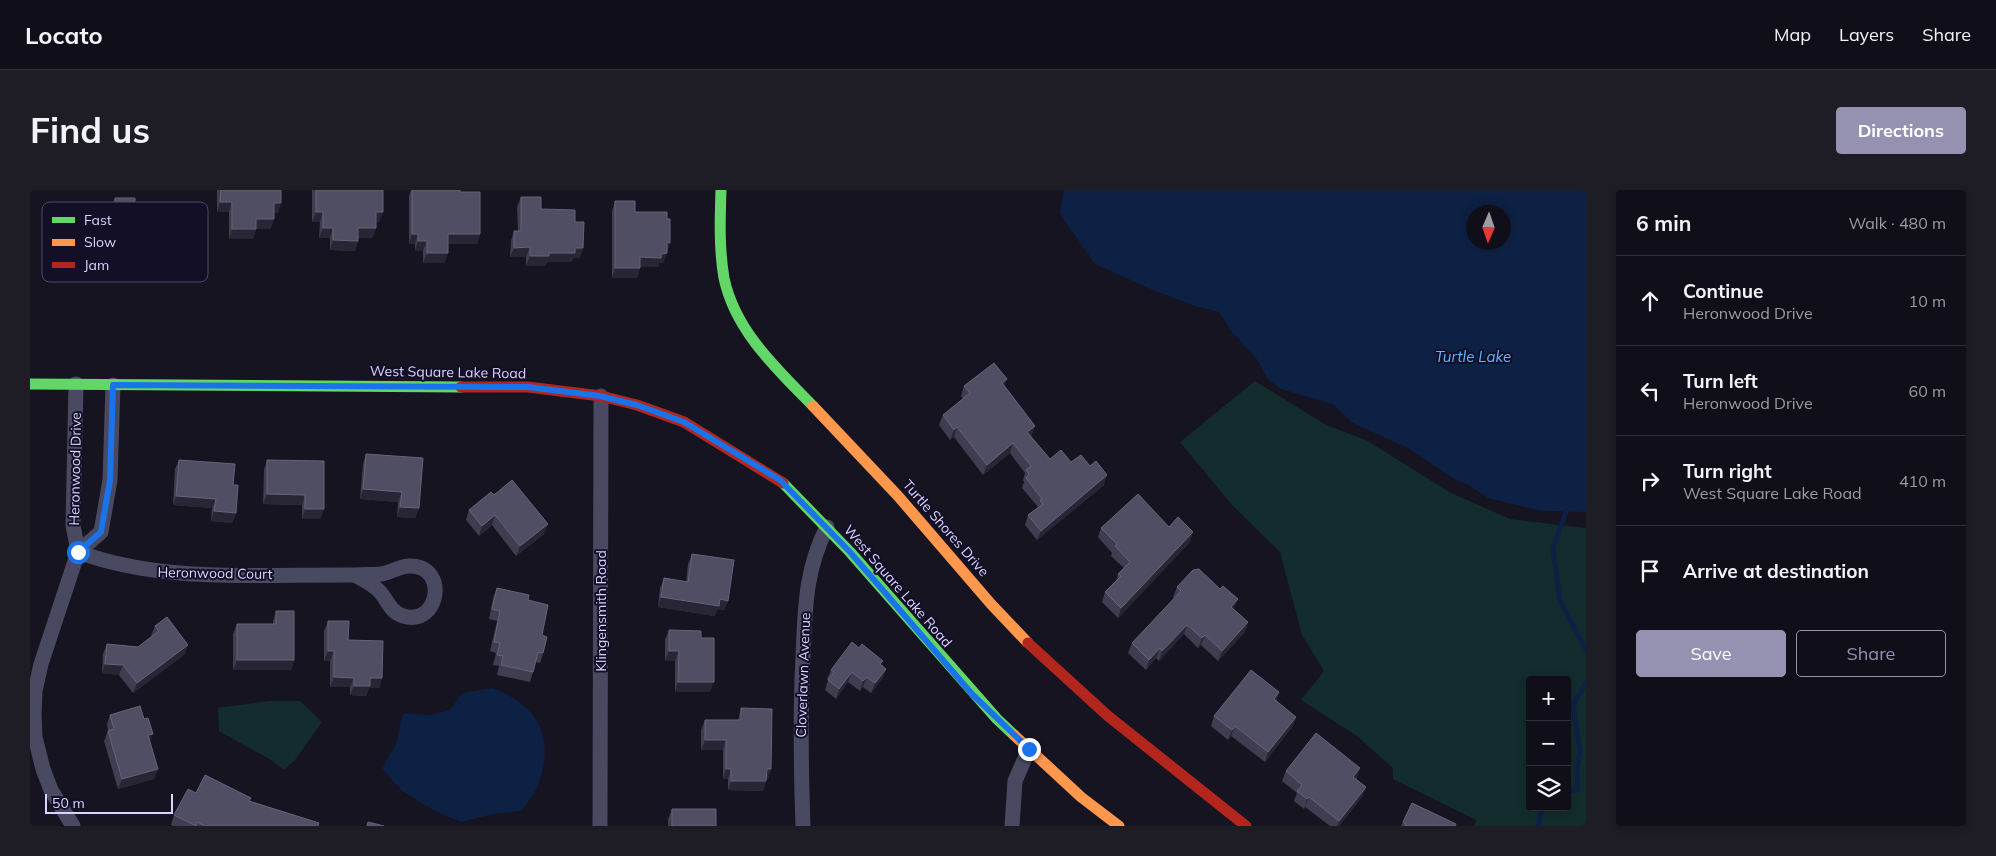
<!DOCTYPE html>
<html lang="en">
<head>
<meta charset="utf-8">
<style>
  body { margin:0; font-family:Mulish,sans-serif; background:#1e1d26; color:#f1f3f6 }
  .controls { position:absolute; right:15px; bottom:15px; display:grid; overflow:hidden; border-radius:5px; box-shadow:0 2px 8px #0003 }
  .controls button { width:45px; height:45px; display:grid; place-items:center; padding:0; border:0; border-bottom:1px solid #302f38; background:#100f19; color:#f1f3f6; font:25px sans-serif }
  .compass { position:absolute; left:1436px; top:15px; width:45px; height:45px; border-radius:50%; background:#100f19; box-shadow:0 2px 8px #0003; rotate:182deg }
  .scale { position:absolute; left:15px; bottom:12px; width:128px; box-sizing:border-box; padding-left:5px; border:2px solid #d9d4ff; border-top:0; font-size:14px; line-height:18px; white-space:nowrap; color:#d9d4ff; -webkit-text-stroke:4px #130f26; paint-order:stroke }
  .stop { position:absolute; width:15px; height:15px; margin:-11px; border:4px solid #1a73e8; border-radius:50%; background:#fff }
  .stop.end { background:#1a73e8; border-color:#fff; box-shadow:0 1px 5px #0008 }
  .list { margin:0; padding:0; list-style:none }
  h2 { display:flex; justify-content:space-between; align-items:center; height:65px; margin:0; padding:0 20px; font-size:21px }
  h2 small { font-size:16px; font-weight:400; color:#9c9ca2 }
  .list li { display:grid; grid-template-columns:32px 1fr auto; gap:15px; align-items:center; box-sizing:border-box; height:90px; padding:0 20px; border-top:1px solid #302f38 }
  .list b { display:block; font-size:19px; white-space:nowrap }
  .list p { margin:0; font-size:16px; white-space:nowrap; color:#9c9ca2 }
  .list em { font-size:16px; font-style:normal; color:#9c9ca2 }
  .actions { display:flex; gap:10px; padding:15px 20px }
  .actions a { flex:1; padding:11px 0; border:1px solid #9591b1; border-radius:5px; text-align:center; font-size:18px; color:#9591b1 }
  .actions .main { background:#9591b1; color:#fff }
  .icon { flex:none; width:28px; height:28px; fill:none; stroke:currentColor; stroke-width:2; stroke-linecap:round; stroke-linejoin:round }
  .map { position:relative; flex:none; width:1556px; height:636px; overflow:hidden; border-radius:5px }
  header { display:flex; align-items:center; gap:30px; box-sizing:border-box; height:70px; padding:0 25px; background:#100f19; border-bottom:1px solid #302f38 }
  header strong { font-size:24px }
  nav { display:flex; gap:28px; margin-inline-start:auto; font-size:18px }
  .intro { display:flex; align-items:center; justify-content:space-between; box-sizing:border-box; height:120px; padding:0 30px }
  h1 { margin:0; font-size:35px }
  .button { padding:12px 22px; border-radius:5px; background:#9591b1; color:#fff; font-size:18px; font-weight:700 }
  main { display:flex; gap:30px; padding:0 30px }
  aside { flex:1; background:#100f19; border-radius:5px; box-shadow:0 2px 8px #0003 }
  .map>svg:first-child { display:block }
</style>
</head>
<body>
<header>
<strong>Locato</strong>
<nav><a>Map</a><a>Layers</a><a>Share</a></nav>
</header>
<div class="intro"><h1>Find us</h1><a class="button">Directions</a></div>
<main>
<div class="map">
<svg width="1556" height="636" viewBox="0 0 1556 636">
  <rect width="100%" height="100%" fill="#161421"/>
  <path fill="#132c2d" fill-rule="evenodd" d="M1225,191l71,44 40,15 85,53 59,26 76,9v298h-112l2,-6 -83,-41v-11l-36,-32 -56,-36 23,-29 -22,-36 -22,-83 -48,-47 -52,-63zM1500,490h37v127h-37z
    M238,511h32l22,21 -27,38 -11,10 -13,-10 -52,-29 -1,-23z"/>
  <path fill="#0d2144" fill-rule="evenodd" d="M1034,0h522v322l-44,-1 -54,-13 -19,-13 -15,-6 -46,-31 -55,-25 -20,-19 -52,-15 -13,-10 -12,-21 -24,-26 -13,-20 -24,-6 -40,-15 -60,-27 -32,-46 -3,-6zM1444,22h30v30h-30z
    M462,498c46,16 64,50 46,97 -4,9 -11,18 -16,26l-29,3 -32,8 -28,-12 -32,-20 -19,-22 14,-24 7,-31 26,2 21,-5 12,-17z"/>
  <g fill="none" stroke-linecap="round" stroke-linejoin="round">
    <path stroke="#0d2144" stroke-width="5" d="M1536,322l-13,36 7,53 26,48
      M1537,602l11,-3 -1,-20 3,-18 -7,-46 13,-22
      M1508,636l5,-19"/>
    <path stroke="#4a4962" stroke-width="15" d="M48,362c88,32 184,22 277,23 7,4 16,8 22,14 10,8 12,23 26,27 36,11 46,-49 8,-50 -11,-1 -20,7 -30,8 -8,1 -18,0 -26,1
      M48,362l23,-20 9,-52 3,-95
      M43,636l-22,-36 -8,-21 -8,-32 -1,-23 1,-23 6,-27 37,-112 -5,-27 3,-141
      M570,636l1,-430
      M773,636c-2,-56 -3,-112 0,-169 2,-47 2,-87 24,-130
      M982,636l3,-45 14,-32"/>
    <path stroke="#63d668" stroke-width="11" d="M691,0c-1,29 -2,59 3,88 11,53 53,91 89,128
      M0,194l431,3
      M753,293l67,69 147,167 17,16"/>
    <path stroke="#ff974d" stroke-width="11" d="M783,216l85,90 93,108 37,39
      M984,545l67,62 38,29"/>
    <path stroke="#b3261e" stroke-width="11" d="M431,197h67l73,9 36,9 47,17 99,61
      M998,453l80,73 138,110"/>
  </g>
  <path fill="#403d50" d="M187,0h64l-3,23h-4v6l-4,10h-14l-3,10h-24v-27h-12z
    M282,0h71v22l-4,10h-3v6l-4,10h-14l-3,13 -25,-1v-12h-11l1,-16h-8z
    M381,0h49v2l20,42 -3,10h-29v9l-4,10h-21v-12h-8v-7h-6v-48z
    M491,7l20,12 34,13 5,36h-7l-2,4h-24l-2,4h-19v-9h-16l1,-16 3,-10h4l-1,-24z
    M85,8l20,11 27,3 9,39h-6l-4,11h-11l-3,15h-20v-4l-20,-1v-35l4,-9v-20z
    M585,11l20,11 32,7 3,24 -7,20h-4l-1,4h-18l-3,11h-25v-67z
    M934,196h41l30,40 -4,10 19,23 21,3 33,23 -67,55 -12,-15 3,-10 10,-8 -16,-19 2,-6 -1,-2 2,-7 -15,-20 -27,22 -29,-38 -4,3 -11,-15 4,-10 20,-16 -2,-3z
    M336,264l53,54 -4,10 -18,-1 1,-15 -38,-3 3,-35z
    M149,270l54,25 3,28 -4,10 -21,-2 1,-13 -39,-3 2,-36z
    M237,270l57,49 -4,10h-18v-14l-39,-1 1,-34z
    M464,305l50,39 -28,22 -24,-31 -13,11 -13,-16 3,-10z
    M1139,337l21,15 -72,76 -16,-16 3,-10 11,-10 2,-8 6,-6 -13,-12 1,-3 -14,-16 3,-9z
    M662,364l36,47 -4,9 -7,-1 -2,7 -57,-9 2,-19 4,-10 22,4 2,-18z
    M1147,397l43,2 14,20 14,13 -3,10 -27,29 -17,-16 -3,3 -14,-14 -25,27 -3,-3 -10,12 -18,-17 4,-10 43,-45 -2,-1z
    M467,398l31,12 14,35 1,18 -3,10 -4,-1 -6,20 -33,-7 2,-9 -6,-1 3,-12 -6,-2 7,-30 -8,-2 4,-21z
    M246,421l18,49 -3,10h-58v-36l4,-10h36v-3z
    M298,431l20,19 34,38 -3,10h-10l-3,8 -16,-1v-8h-20v-26h-6v-30z
    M125,436l30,28 -52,39 -14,-18 -17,-2 1,-19 4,-10 31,3 14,-11h-1z
    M639,440l32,8 9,54h-35v-31h-10v-21z
    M852,475l4,4 -4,10 -11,14 -8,-6 -3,4 -12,-9 -12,17 -11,-9 3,-10 -1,-1 4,-9z
    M1249,502l-3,9 20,16 -4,10 -27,35 -34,-26 -3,4 -17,-14 3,-10z
    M711,518l30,61 -3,10h-2l-3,12 -35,-1v-11h-5v-29h-22v-20l4,-10h33z
    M80,525l40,26 4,38 -36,10 -14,-48 4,-10 -1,-7z
    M1256,581l71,7 -1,1 10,8 -4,10 -23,29h-9l-25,-19 -1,2 -10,-8 3,-8 -15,-12z
    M166,603l55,5 -2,3 69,25h-145l-2,-1 3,-10z
    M642,619l44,17h-48v-7z
    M1373,632l53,4h-55z"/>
  <path fill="#282635" d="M190,12h12l-3,10h-12z
    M244,13h7l-3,10h-8z
    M286,22h7l-3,10h-8z
    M346,22h7l-4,10h-7z
    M226,29h18l-4,10h-17z
    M293,38h10l-3,10h-11z
    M328,38h18l-4,10h-17z
    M202,39h24l-3,10h-24z
    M382,44h6l-3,10h-6z
    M418,44h32l-3,10h-33z
    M303,50l25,1 -3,10 -25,-1z
    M135,51h9l-3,10h-9z
    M388,51h9l-4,10h-8z
    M637,52l3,1 -3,9z
    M500,57l-4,10h-16l4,-9z
    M545,58h8l-3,10h-7l-2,4h-24l-2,4h-19l4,-10z
    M120,62h15l-4,10h-14z
    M397,63h21l-4,10h-21z
    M637,63l-4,10h-4l-1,4h-21l3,-10 21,-3z
    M81,73h20l-4,10 -20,-1z
    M101,77h19l-3,10h-20z
    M585,78h25l-3,10h-25z
    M977,189l-4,10 -1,-6z
    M1005,236l-4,10 -7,5 3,-9z
    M927,237l-3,10 -4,3 4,-10z
    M983,253l-3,10 -27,22 4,-10z
    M1077,285l-3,10 -67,55 4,-9z
    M333,299l39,3 -4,10 -38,-3z
    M237,304l38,1 -3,10 -39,-1z
    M146,306l40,3 -4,9 -39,-3z
    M370,317l19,1 -4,10 -18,-1z
    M275,319h19l-4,10h-18z
    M184,321l22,2 -4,10 -21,-2z
    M465,325l-3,10 -13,11 3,-10z
    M518,334l-4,10 -28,22 4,-10z
    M1163,342l-3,10 -72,76 3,-10z
    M631,407l59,2 8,2 -4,9 -7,-1 -2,7 -57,-9z
    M1208,409l-4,10 -3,-2z
    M1218,432l-3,10 -27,29 4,-10z
    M1157,435l-3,9 -25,27 3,-10z
    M1175,445l-4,10 -3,3 4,-10z
    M158,455l-3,9 -52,39 4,-10z
    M1130,458l-4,10 -10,12 3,-10z
    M298,461h6l-4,10h-6z
    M639,461h10l-4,10h-10z
    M207,470h57l-3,10h-58z
    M75,474l18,1 -4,10 -17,-2z
    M856,479l-4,10 -11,14 4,-10z
    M822,482l-4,10 -12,17 3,-10z
    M304,487l20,1 -4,9h-20z
    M837,487l-4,10 -3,4 3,-10z
    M340,488h12l-3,10h-10l-3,8 -16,-1 4,-9z
    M648,492h36l-4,10h-35z
    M1249,502l-3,10 -2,-3z
    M1266,527l-4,10 -27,35 3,-10z
    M1205,536l-4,10 -3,4 4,-10z
    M123,544l-4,10 -1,-9z
    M675,550h21l-3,10h-22z
    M1330,578l-3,10 -7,9 3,-10z
    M128,579l-4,10 -36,10 4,-10z
    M696,579h5l-3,10h-5z
    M737,579h4l-3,10h-5z
    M701,591h35l-3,10 -35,-1z
    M1336,597l-4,10 -23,29h-2l2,-5z
    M1279,607l-4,10 -1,2 3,-10z"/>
  <path fill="#504e63" stroke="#66637b" d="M191,0h60v13h-7v16h-18v10h-24v-27h-12z
    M286,0h67v22h-7v16h-18v13l-25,-1v-12h-10v-16h-7z
    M382,0h48v2h20v42h-32v19h-21v-12h-9v-7h-6z
    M491,7h20v12l34,1v12h9l-1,26h-8v5h-26v3h-19v-9l-16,1v-17h7z
    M85,8h20v11h27v3h13l-1,29h-9v11h-15v15h-19v-4h-20v-35l4,-1z
    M585,11h20v11h32v7h3v24l-3,-1v11l-6,1v4l-21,-1v11h-25z
    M964,173l13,16 -5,4 33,43 -8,6 23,27 11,-9 10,12 10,-7 9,11 6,-5 11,14 -66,56 -13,-16 15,-11 -3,-3 2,-2 -16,-21 3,-4 -3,-4 5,-4 -18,-23 -26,22 -30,-38 -3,3 -11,-15 27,-22 -6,-7z
    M336,264l57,4 -4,50 -19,-1 2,-15 -39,-3z
    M149,270l56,4 -2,21h5l-2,28 -22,-2 2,-12 -40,-3z
    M237,270l57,1v48h-19v-14l-38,-1z
    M482,290l36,44 -28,22 -25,-31 -13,11 -13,-16 22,-18 3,3z
    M1108,304l31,33 9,-10 15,15 -72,76 -16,-16 16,-16 -3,-2 12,-12 -15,-16 2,-2 -16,-16z
    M662,364l42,6 -6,41 -8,-2 -1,7 -58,-9 3,-19 24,4z
    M1169,379l21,20 3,-3 15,13 -7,8 17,15 -26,29 -17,-16 -3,3 -15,-13 -25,26 -2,-3 -11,12 -17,-17 49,-52 -4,-4 16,-17z
    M467,398l32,7 -1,5 20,5 -6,30 5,2 -4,16 -5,-1 -5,20 -32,-7 2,-9 -6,-1 3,-12 -6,-1 6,-31 -8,-2z
    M246,421h18v49h-57v-36h39z
    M137,427l21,28 -51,38 -14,-18 -18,-1 2,-20 31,3 21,-16 -4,-5z
    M298,431h21l-1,19 35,1 -1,37h-12v8h-16v-8l-20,-1v-26h-6z
    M639,440l32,1v7h13v44h-36l1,-31h-10z
    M822,452l7,6 3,-4 21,17 -3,3 6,5 -11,14 -8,-6 -4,4 -11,-9 -13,17 -11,-9 6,-8 -3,-2z
    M1221,480l28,22 -5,7 22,18 -28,35 -33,-26 -3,4 -18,-14z
    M110,516l4,13 4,-1 5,16 -5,1 10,34 -36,10 -14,-48 6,-2 -4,-14z
    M711,518l31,1 -1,60h-4l-1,12h-35v-12h-5v-29h-21v-20h36z
    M1286,543l44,35 -7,9 13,10 -27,34 -30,-24 -2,2 -10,-8 5,-6 -16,-14z
    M175,585l46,23 -2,3 70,22 -1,3h-113l-8,-4 -1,4 -22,-11 14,-26 8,4z
    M1382,613l44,21 -1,2h-50l1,-2 -3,-2z
    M642,619h44v17h-44z
    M338,632l16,4h-17z"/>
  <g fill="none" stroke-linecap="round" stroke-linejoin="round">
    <path stroke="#1a73e8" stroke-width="6" d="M48,362l23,-20 9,-52 3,-95 415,2 72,9 37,9 47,17 96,58 70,72 122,142 57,55"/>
  </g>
  <g text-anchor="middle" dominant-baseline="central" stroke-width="4" stroke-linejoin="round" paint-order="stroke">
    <g font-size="14" fill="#d9d4ff" stroke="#130f26">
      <text transform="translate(418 182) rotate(1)">West Square Lake Road</text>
      <text transform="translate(45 279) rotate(-89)">Heronwood Drive</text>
      <text transform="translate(916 338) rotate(49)">Turtle Shores Drive</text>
      <text transform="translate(185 383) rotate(1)">Heronwood Court</text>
      <text transform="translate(868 396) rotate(49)">West Square Lake Road</text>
      <text transform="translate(571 421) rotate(-90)">Klingensmith Road</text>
      <text transform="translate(773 485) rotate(-88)">Cloverlawn Avenue</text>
    </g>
    <g font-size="15" font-style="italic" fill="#62b6ff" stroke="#130f26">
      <text x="1443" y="166">Turtle Lake</text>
    </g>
  </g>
  <rect x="12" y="12" width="166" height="80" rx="8" fill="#130f26" stroke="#4e4a67" stroke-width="1"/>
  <rect x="22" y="27" width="23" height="6" fill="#63d668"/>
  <rect x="22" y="49" width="23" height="7" fill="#ff974d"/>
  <rect x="22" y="72" width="23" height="6" fill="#b3261e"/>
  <g font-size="14" fill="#d9d4ff">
    <text x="54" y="35">Fast</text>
    <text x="54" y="57">Slow</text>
    <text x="54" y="80">Jam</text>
  </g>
</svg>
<div class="controls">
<button>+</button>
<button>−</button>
<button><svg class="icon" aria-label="layers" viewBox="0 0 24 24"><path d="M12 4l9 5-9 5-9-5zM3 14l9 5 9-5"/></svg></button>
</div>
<svg class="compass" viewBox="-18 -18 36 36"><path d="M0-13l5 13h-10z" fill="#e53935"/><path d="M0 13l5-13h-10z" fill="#9c9ca2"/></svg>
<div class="scale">50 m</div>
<div class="stop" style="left:48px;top:362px"></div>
<div class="stop end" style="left:999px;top:559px"></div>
</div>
<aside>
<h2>6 min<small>Walk · 480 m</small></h2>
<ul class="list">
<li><svg class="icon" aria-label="ahead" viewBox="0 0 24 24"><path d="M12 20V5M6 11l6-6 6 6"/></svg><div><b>Continue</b><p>Heronwood Drive</p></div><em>10 m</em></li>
<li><svg class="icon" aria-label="left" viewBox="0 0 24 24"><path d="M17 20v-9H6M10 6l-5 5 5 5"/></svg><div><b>Turn left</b><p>Heronwood Drive</p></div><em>60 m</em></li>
<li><svg class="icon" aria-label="right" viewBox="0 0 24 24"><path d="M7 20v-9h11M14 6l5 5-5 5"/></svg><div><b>Turn right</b><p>West Square Lake Road</p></div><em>410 m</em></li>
<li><svg class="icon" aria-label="arrive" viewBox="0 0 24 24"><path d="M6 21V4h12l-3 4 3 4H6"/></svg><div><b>Arrive at destination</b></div></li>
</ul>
<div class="actions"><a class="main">Save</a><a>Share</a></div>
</aside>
</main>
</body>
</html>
